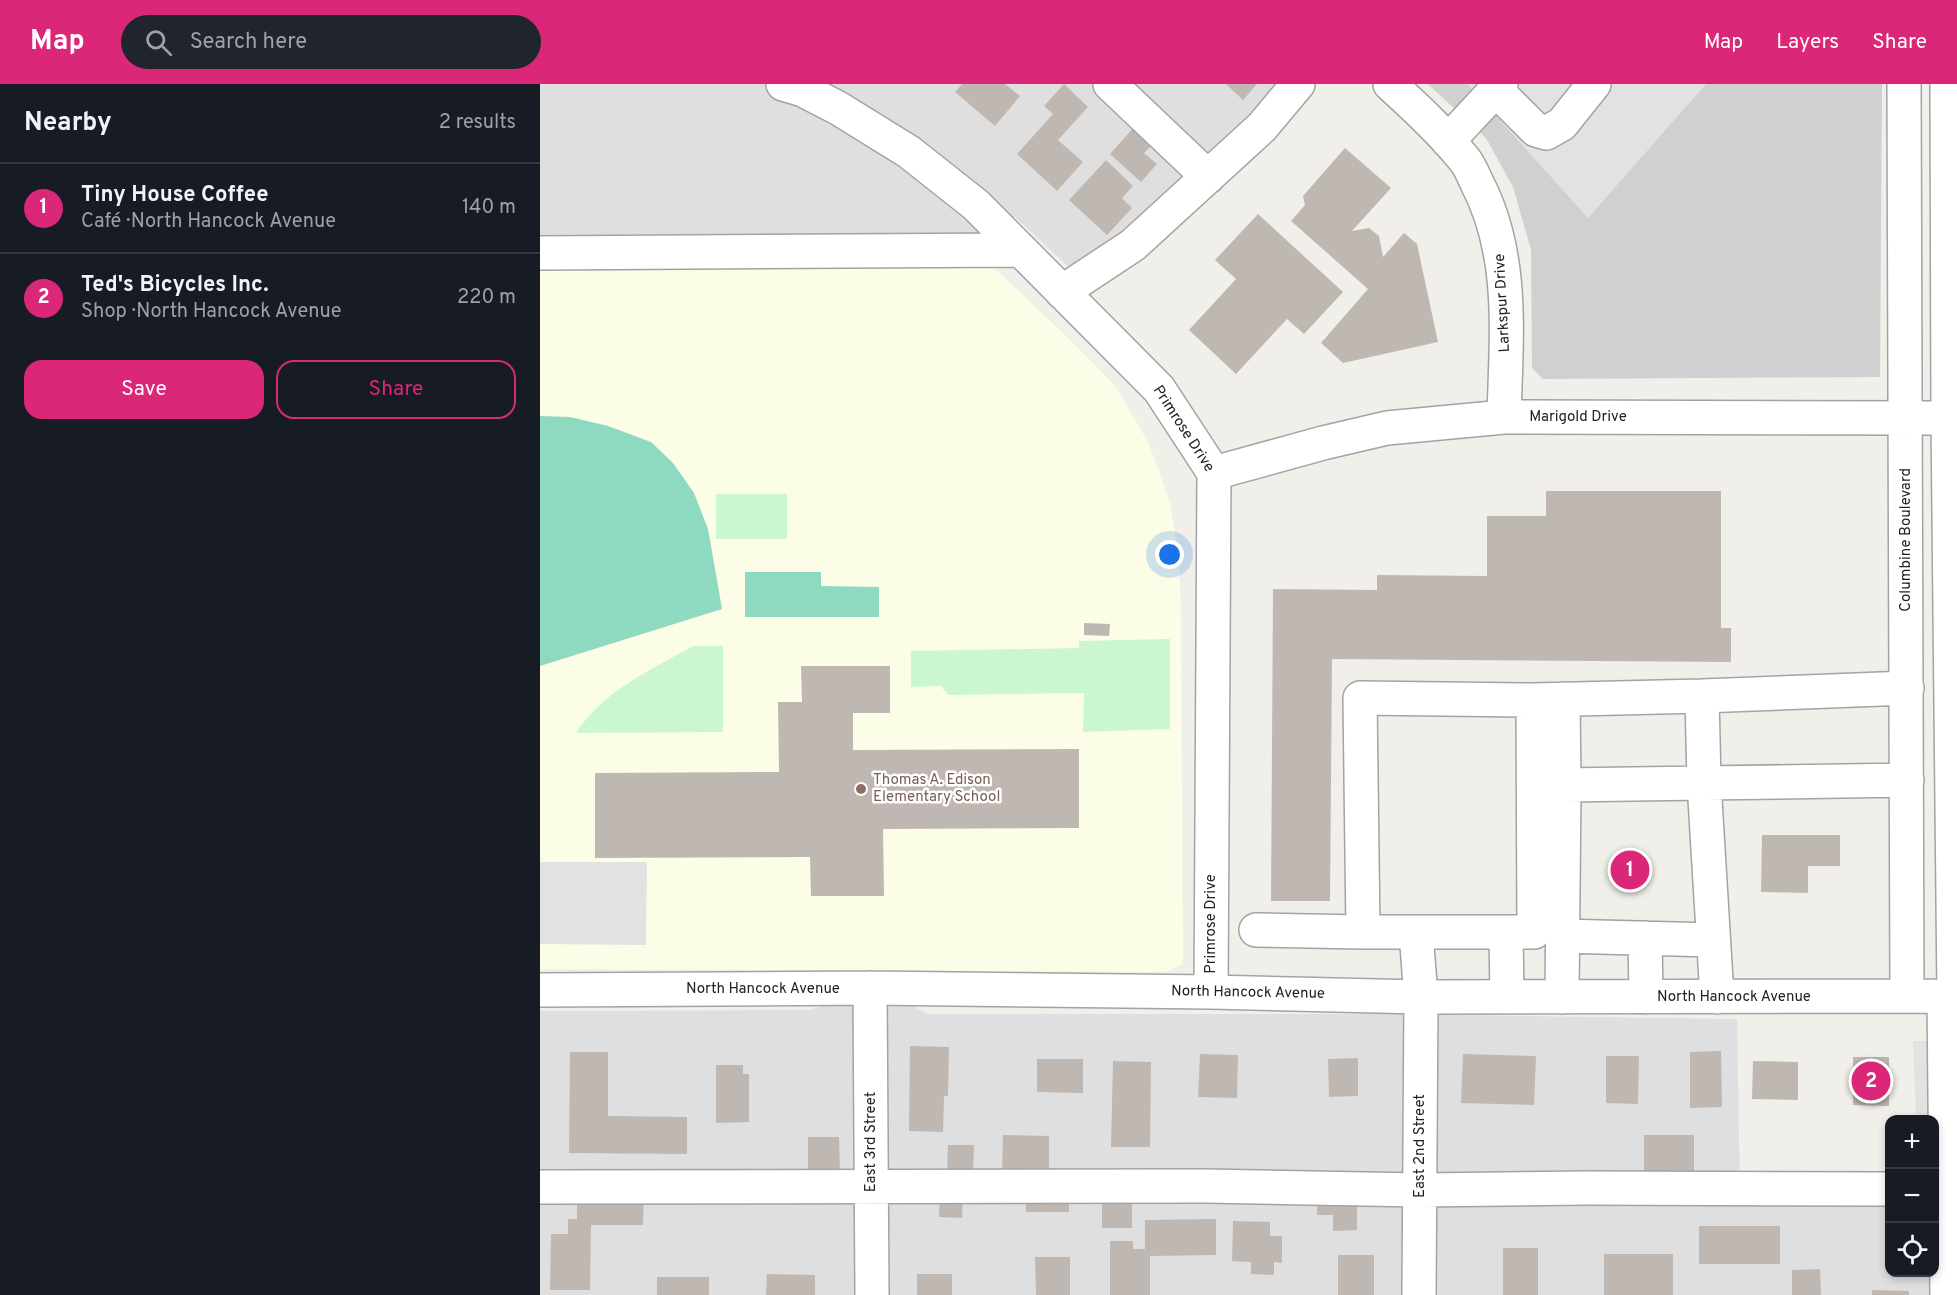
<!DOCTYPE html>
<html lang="en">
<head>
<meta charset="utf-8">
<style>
  body { margin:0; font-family:Overpass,sans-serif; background:#20242c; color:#f1f3f6 }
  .controls { position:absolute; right:18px; bottom:18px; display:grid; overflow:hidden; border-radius:12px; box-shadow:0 3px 9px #0003 }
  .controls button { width:54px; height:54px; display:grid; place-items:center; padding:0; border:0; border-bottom:2px solid #363941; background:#171b24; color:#f1f3f6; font:30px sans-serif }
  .you { position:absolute; left:630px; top:471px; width:21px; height:21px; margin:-15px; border:4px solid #fff; border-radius:50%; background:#1a73e8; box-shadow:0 0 0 9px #1a73e833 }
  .badge { display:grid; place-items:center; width:39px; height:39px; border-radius:50%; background:#db2777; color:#fff; font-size:20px; font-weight:700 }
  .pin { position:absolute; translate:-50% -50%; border:3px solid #fff; box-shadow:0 2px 6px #0006 }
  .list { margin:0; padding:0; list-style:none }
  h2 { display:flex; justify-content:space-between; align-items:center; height:78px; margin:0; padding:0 24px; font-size:26px }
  h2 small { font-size:20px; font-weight:400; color:#9ea1a6 }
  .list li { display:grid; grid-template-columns:39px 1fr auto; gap:18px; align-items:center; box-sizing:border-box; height:90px; padding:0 24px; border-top:2px solid #363941 }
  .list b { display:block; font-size:22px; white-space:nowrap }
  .list p { margin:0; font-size:20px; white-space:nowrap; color:#9ea1a6 }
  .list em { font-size:20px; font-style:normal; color:#9ea1a6 }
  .actions { display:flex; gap:12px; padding:18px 24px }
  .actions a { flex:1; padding:14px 0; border:2px solid #db2777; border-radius:18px; text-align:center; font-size:21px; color:#db2777 }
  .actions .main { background:#db2777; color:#fff }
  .icon { flex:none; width:33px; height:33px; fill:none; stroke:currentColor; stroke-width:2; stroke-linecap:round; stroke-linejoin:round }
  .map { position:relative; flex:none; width:1417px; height:1211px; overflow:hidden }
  header { display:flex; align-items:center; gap:36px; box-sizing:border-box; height:84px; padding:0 30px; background:#db2777; color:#fff }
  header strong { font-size:28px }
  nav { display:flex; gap:33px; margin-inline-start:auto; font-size:21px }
  .search { width:420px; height:54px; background:#20242c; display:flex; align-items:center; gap:15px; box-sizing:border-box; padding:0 21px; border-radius:33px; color:#9ea1a6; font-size:22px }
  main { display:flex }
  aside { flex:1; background:#171b24 }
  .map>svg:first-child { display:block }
</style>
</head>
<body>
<header>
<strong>Map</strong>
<div class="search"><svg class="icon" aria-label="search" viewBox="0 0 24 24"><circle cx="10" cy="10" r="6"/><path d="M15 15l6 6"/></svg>Search here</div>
<nav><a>Map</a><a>Layers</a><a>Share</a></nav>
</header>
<main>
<aside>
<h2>Nearby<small>2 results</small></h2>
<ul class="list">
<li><span class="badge">1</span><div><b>Tiny House Coffee</b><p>Café · North Hancock Avenue</p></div><em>140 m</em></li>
<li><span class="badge">2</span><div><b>Ted's Bicycles Inc.</b><p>Shop · North Hancock Avenue</p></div><em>220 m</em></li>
</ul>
<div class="actions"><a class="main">Save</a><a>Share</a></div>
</aside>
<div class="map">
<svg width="1417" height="1211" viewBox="0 0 1417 1211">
  <rect width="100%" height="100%" fill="#f1efe9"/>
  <path fill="#dfdfdf" d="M0,0h741l-194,200 -73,-68 -44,30h-430z
    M288,919l81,1 18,10h456l354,5 3,176 149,-2 1,79h44l23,23h-1417v-284l271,-1z"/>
  <path fill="#fcfde6" d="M446,176l83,79 48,49 32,56 21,58 9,55 2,56 2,351 -18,8 -625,-3v-706z"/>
  <path fill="#d0d0d0" d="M888,0h454l-2,293 -337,2 -11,-11 -1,-118 -18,-63 -27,-49z"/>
  <path fill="#caf7d0" d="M176,410h71v45h-71z
    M630,555v90l-87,3 1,-39 -136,2 -7,-9 -30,1v-36l168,-3v-7z
    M153,562h30v86l-147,1c27,-42 75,-63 117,-87z"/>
  <path fill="#8ddac1" d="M0,332l30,1 38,9 43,16 22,21 21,30 14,36 14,80 -182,57z
    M205,488h76v14l58,1v30h-134z"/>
  <path fill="#e2e2e2" d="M927,0h239l-118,134z
    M0,778h107l-1,83 -106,-1z
    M1373,957h44l-23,79 -18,-1z"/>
  <path fill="#bfb8b2" d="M422,0h43l15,12 -25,30 -40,-34z
    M524,0l24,23 -30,33 25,22 -26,29 -40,-37 36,-40 -9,-8z
    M686,0h31l-14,16z
    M595,42l19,17 -10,10 13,11 -16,18 -31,-28z
    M805,64l46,40 -39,43 17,-3 10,8 4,21 21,-24 13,11 21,98 -95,21 -22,-20 47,-54 -77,-68 14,-16 -2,-9z
    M566,76l27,26 -11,12 10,10 -25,27 -38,-35z
    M718,130l85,78 -39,42 -17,-15 -51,55 -47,-44 47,-51 -21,-19z
    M1006,407h175v137h10v34l-399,-3 -2,242h-59l2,-312 104,1v-15l110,1v-60h59z
    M544,539l26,1 -1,12 -25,-1z
    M261,582h89v47h-37v37l226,-1v79l-196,1 1,67h-73l-1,-39 -215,1v-85l184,-1 -1,-70h24z
    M1222,751h78v31h-32v27l-47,-1z
    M370,962l39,1 -1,49h-4l-1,36 -34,-1z
    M1181,967l1,56 -32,1v-56z
    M30,968h38v64l79,1v37l-118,-1z
    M660,970l38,1 -1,43 -39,-1z
    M923,970l73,2 -2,49 -73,-2z
    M1066,972h33l-1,48 -32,-1z
    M1313,973h36v49l-36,-1z
    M818,974v38l-29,1 -1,-38z
    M497,975h46v34l-46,-1z
    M573,977l38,1 -1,85h-39z
    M1213,977l45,1v38l-46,-1z
    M176,981h27v9h6v48l-33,1z
    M463,1051l46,1v37h-47z
    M1104,1051h50v39h-50z
    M268,1053h31l1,38h-32z
    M408,1061h26l-1,30h-26z
    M400,1105l23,1 -1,28 -23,-1z
    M486,1105h43v23h-43z
    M37,1109l67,1 -1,31h-52l-1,65h-40l1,-56h17v-15h9z
    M817,1111v35l-24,1v-16h-16v-19z
    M562,1112h30v32h-30z
    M676,1135v36l-66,1v39h-40v-54h23v8h12v-29z
    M693,1137l37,1v14h12v27l-8,-1v13l-23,-1v-12l-19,-1z
    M1159,1142h81v38h-81z
    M963,1164h35v47h-35z
    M1064,1170h69v41h-69z
    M798,1171h36v40h-36z
    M495,1173h35v38h-34z
    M1280,1185l1,26h-29v-25z
    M227,1190l48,1v20h-49z
    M377,1190h35v21h-35z
    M117,1193h52v18h-52z
    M1332,1206l37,1v4h-37z"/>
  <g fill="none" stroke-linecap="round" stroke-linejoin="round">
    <g stroke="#a3a3a3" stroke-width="36">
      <path id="minor" d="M243,0l20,6 35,18 71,44 67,53 183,184 55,84 -3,519
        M570,0l98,93
        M850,0c26,24 52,48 74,75 6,7 9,16 13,24 38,73 29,154 27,234
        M1364,0l3,912
        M1407,0l1,333 6,579
        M956,6l40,40 10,3 16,-9 32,-40
        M908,57l53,-57
        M0,169l480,-3
        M522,208l71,-47 129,-118 36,-43
        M674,389l109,-30 64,-15 117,-11 425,1
        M1162,612l205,-8
        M1023,615l1,86
        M993,616l169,-4 2,87 203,-3
        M716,846l107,2h171l-1,-232 -173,-2 3,234
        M966,848l1,65
        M876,849l5,64 -2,298
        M1022,852l151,4
        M1105,854l1,59
        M330,904l2,307
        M0,906l330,-2 341,4 210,5 536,-1
        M1404,912l3,299
        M1022,913l2,-212 140,-2 13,214
        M0,1103l666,-1 214,4 166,-2 304,1"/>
    </g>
    <use href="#minor" stroke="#fff" stroke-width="33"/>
  </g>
  <circle fill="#8d6e63" stroke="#fff" stroke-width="2" cx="321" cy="705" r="6"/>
  <g text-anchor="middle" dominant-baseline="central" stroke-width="5" stroke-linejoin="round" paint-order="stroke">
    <g font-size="15" fill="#222" stroke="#fff">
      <text transform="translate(963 219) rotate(-93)">Larkspur Drive</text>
      <text x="1038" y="333">Marigold Drive</text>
      <text transform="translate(643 345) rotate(57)">Primrose Drive</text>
      <text transform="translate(1366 456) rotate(-90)">Columbine Boulevard</text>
      <text transform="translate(671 840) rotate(-90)">Primrose Drive</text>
      <text x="223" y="905">North Hancock Avenue</text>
      <text transform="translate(708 909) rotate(1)">North Hancock Avenue</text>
      <text x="1194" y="913">North Hancock Avenue</text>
      <text transform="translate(331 1058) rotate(-90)">East 3rd Street</text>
      <text transform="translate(880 1062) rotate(-90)">East 2nd Street</text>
    </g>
    <g font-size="15" fill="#785e54" stroke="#fff" text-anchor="start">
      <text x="333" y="696">Thomas A. Edison<tspan x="333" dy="17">Elementary School</tspan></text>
    </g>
  </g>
</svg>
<div class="controls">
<button>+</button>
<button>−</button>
<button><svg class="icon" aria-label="locate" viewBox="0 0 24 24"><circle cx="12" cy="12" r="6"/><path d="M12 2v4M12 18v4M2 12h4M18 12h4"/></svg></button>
</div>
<div class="you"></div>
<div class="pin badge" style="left:1090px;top:786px">1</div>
<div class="pin badge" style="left:1331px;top:997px">2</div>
</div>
</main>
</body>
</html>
